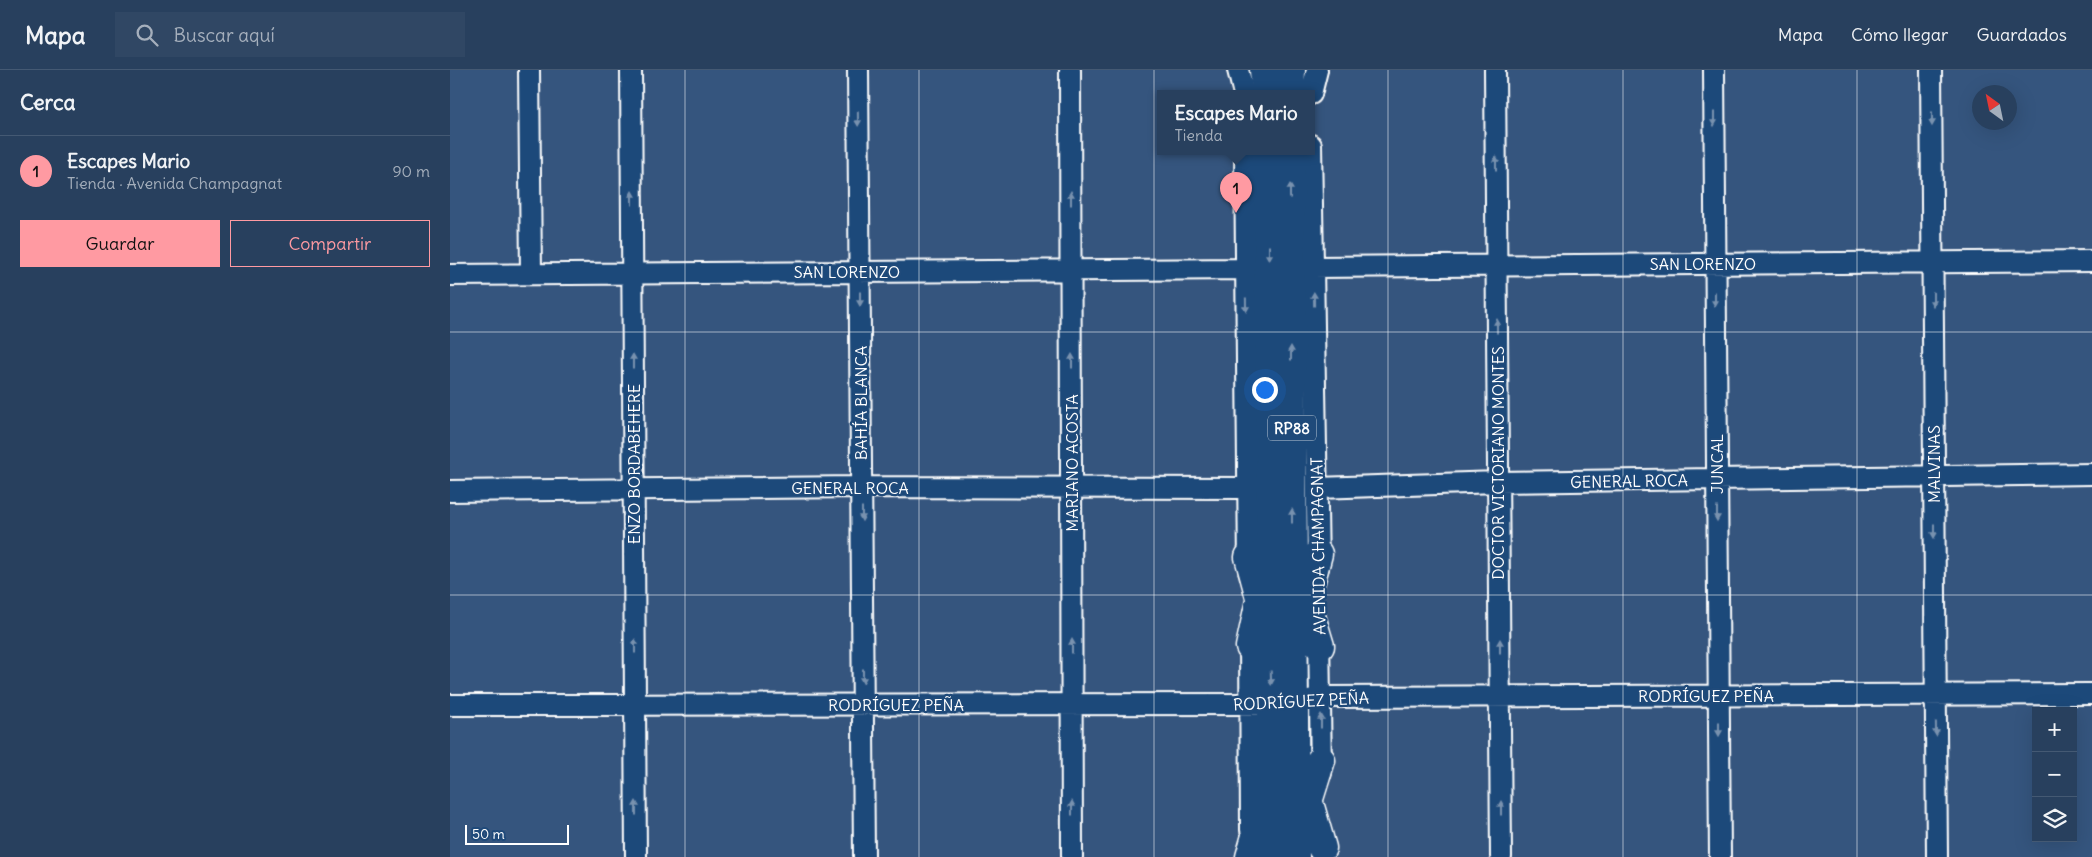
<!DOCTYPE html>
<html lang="es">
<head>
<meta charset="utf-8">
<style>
  body { margin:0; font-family:Delius,sans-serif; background:#304764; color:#f1f3f6 }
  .controls { position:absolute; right:15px; bottom:15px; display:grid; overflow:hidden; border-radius:0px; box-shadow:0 5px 20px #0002 }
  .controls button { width:45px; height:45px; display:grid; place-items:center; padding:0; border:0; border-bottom:1px solid #445973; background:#28405e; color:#f1f3f6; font:25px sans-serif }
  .compass { position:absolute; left:1522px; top:15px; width:45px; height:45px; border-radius:50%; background:#28405e; box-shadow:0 5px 20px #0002; rotate:327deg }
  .scale { position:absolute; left:15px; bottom:12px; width:104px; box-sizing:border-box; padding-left:5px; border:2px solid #fff; border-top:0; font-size:14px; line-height:18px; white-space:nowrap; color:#fff; -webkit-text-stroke:4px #1f4a7a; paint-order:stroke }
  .you { position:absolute; left:814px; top:319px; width:18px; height:18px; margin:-12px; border:4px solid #fff; border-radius:50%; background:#1a73e8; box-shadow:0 0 0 8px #1a73e833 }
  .badge { display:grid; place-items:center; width:32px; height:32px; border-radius:50%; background:#ff9aa2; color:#111; font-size:16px; font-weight:700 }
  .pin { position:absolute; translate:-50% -41px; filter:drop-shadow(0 1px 2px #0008) }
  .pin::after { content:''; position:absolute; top:26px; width:18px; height:15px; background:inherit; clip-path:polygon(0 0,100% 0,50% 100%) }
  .popup { position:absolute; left:707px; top:20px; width:158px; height:65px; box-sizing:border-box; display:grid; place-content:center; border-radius:0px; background:#28405e; filter:drop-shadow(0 1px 4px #0005); font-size:16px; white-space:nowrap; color:#a5afbc }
  .popup b { font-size:19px; color:#f1f3f6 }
  .popup::after { content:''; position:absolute; left:50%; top:100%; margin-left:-10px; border:10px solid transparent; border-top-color:#28405e }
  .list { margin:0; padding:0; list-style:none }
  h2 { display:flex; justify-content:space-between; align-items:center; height:65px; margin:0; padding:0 20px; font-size:21px }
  h2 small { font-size:16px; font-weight:400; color:#a5afbc }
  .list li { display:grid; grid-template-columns:32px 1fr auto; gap:15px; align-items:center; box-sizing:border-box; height:70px; padding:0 20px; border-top:1px solid #445973 }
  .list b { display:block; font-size:19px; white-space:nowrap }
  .list p { margin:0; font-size:16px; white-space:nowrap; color:#a5afbc }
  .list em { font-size:16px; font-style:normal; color:#a5afbc }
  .actions { display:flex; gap:10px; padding:15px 20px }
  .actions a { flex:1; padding:11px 0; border:1px solid #ff9aa2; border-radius:0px; text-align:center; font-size:18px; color:#ff9aa2 }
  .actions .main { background:#ff9aa2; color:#111 }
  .icon { flex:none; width:28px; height:28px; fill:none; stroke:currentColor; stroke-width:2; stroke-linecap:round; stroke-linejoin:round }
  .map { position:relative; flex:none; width:1642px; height:787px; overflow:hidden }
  header { display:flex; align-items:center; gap:30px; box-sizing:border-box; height:70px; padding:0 25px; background:#28405e; border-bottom:1px solid #445973 }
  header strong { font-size:24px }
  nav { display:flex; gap:28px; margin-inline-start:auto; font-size:18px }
  .search { width:350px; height:45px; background:#304764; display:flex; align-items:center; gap:12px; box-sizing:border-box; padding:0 18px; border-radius:0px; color:#a5afbc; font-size:19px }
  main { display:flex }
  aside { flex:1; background:#28405e }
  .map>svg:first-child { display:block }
</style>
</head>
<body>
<header>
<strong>Mapa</strong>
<div class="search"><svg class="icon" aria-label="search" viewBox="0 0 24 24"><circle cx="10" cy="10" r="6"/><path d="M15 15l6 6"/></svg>Buscar aquí</div>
<nav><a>Mapa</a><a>Cómo llegar</a><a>Guardados</a></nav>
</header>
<main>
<aside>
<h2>Cerca<small></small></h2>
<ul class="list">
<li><span class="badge">1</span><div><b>Escapes Mario</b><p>Tienda · Avenida Champagnat</p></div><em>90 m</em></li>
</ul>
<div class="actions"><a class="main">Guardar</a><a>Compartir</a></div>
</aside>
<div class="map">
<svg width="1642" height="787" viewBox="0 0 1642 787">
  <rect width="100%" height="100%" fill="#35557e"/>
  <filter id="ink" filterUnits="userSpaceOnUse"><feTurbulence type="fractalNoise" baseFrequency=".02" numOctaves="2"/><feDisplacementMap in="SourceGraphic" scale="10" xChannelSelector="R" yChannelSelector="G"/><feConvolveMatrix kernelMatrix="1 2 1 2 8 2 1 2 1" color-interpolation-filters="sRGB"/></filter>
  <g filter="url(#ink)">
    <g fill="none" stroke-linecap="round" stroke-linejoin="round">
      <g stroke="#fff" stroke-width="24">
        <path id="minor" d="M79,0l2,204
          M181,0l5,787
          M408,0l6,787
          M620,0l2,787
          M788,0l6,24
          M1045,0l6,787
          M1264,0l6,787
          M1481,0l6,787
          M861,24l6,-24
          M861,75l7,423
          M795,82l4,418
          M863,197l779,-6
          M0,205l795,-6
          M867,418l181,-6 594,-8
          M0,421l411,-4 388,1
          M869,562l2,141
          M800,564l1,196
          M0,635l844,-1 27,-7 771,-3"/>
      </g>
      <g stroke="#fff" stroke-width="31">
        <path id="highway" d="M814,0l2,24
          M840,24l1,-24
          M818,82l5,705
          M840,82l5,705
          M799,487l12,44
          M853,520l17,56
          M853,540l15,-56
          M800,577l9,-42
          M853,712l19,66
          M857,735l14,-45
          M800,787l14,-49"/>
      </g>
      <use href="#minor" stroke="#1f4a7a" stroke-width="20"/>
      <use href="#highway" stroke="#1f4a7a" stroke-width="28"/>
    </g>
    <defs><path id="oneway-solid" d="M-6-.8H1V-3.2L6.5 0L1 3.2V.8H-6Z" transform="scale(1.25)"/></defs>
    <g fill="#7992af">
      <use href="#oneway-solid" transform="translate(408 49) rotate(89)"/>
      <use href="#oneway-solid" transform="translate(1264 49) rotate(90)"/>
      <use href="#oneway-solid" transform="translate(1482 49) rotate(90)"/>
      <use href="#oneway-solid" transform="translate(1046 93) rotate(-90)"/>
      <use href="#oneway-solid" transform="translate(840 121) rotate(-90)"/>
      <use href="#oneway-solid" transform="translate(182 128) rotate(-90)"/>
      <use href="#oneway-solid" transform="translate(621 128) rotate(-90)"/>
      <use href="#oneway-solid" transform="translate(819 183) rotate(90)"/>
      <use href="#oneway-solid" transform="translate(410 229) rotate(90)"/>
      <use href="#oneway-solid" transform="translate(864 229) rotate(-91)"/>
      <use href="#oneway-solid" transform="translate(1265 229) rotate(90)"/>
      <use href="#oneway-solid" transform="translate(1483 229) rotate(90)"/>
      <use href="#oneway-solid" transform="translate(796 235) rotate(89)"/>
      <use href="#oneway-solid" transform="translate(1047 256) rotate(-90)"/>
      <use href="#oneway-solid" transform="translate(841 283) rotate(-90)"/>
      <use href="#oneway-solid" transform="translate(183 291) rotate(-90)"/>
      <use href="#oneway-solid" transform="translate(622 291) rotate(-90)"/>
      <use href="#oneway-solid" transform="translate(412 444) rotate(90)"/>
      <use href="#oneway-solid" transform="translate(1267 444) rotate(90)"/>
      <use href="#oneway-solid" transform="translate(842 446) rotate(-90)"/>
      <use href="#oneway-solid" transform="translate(1484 461) rotate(90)"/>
      <use href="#oneway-solid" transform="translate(185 576) rotate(-90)"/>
      <use href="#oneway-solid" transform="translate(622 576) rotate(-90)"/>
      <use href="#oneway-solid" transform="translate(1050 576) rotate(-90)"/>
      <use href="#oneway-solid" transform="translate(413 606) rotate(90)"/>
      <use href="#oneway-solid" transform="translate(821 608) rotate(88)"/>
      <use href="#oneway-solid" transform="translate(871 651) rotate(-90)"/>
      <use href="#oneway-solid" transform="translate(1269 659) rotate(90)"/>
      <use href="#oneway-solid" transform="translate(1486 659) rotate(89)"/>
      <use href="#oneway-solid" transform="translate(186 738) rotate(-90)"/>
      <use href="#oneway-solid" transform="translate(622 738) rotate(-90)"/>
      <use href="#oneway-solid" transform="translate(1051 738) rotate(-90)"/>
    </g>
  </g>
  <path fill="none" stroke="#fff" stroke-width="1" stroke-opacity="0.55" d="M235,0v787M469,0v787M704,0v787M938,0v787M1173,0v787M1407,0v787M0,262h1642M0,525h1642"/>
  <g text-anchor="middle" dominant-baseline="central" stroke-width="4.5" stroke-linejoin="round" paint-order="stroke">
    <rect fill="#1f4a7a" stroke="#bcc9d7" stroke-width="1" x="818" y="345.5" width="48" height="25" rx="4"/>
    <g font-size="15" font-weight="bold" fill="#fff">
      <text x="842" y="358">RP88</text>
    </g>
    <g font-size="16" fill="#fff" stroke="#1f4a7a">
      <text x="1253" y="194">SAN LORENZO</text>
      <text x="397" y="202">SAN LORENZO</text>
      <text transform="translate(411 333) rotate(-90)">BAHÍA BLANCA</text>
      <text transform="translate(622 393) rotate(-90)">MARIANO ACOSTA</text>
      <text transform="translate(1048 393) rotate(-90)">DOCTOR VICTORIANO MONTES</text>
      <text transform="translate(184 394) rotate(-90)">ENZO BORDABEHERE</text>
      <text transform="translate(1267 394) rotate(-90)">JUNCAL</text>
      <text transform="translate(1484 394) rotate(-90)">MALVINAS</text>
      <text transform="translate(1179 411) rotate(-1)">GENERAL ROCA</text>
      <text x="400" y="418">GENERAL ROCA</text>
      <text transform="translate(868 476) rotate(-91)">AVENIDA CHAMPAGNAT</text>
      <text x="1256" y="626">RODRÍGUEZ PEÑA</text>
      <text transform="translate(851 631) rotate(-3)">RODRÍGUEZ PEÑA</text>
      <text x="446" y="635">RODRÍGUEZ PEÑA</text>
    </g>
  </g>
</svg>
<div class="controls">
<button>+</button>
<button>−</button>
<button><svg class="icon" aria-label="layers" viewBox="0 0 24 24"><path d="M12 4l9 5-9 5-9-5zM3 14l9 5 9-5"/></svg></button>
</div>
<svg class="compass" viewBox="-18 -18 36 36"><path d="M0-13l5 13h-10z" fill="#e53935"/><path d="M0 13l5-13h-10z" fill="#a5afbc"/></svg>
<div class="scale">50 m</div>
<div class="you"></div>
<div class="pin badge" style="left:786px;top:143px">1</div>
<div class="popup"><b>Escapes Mario</b>Tienda</div>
</div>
</main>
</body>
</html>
